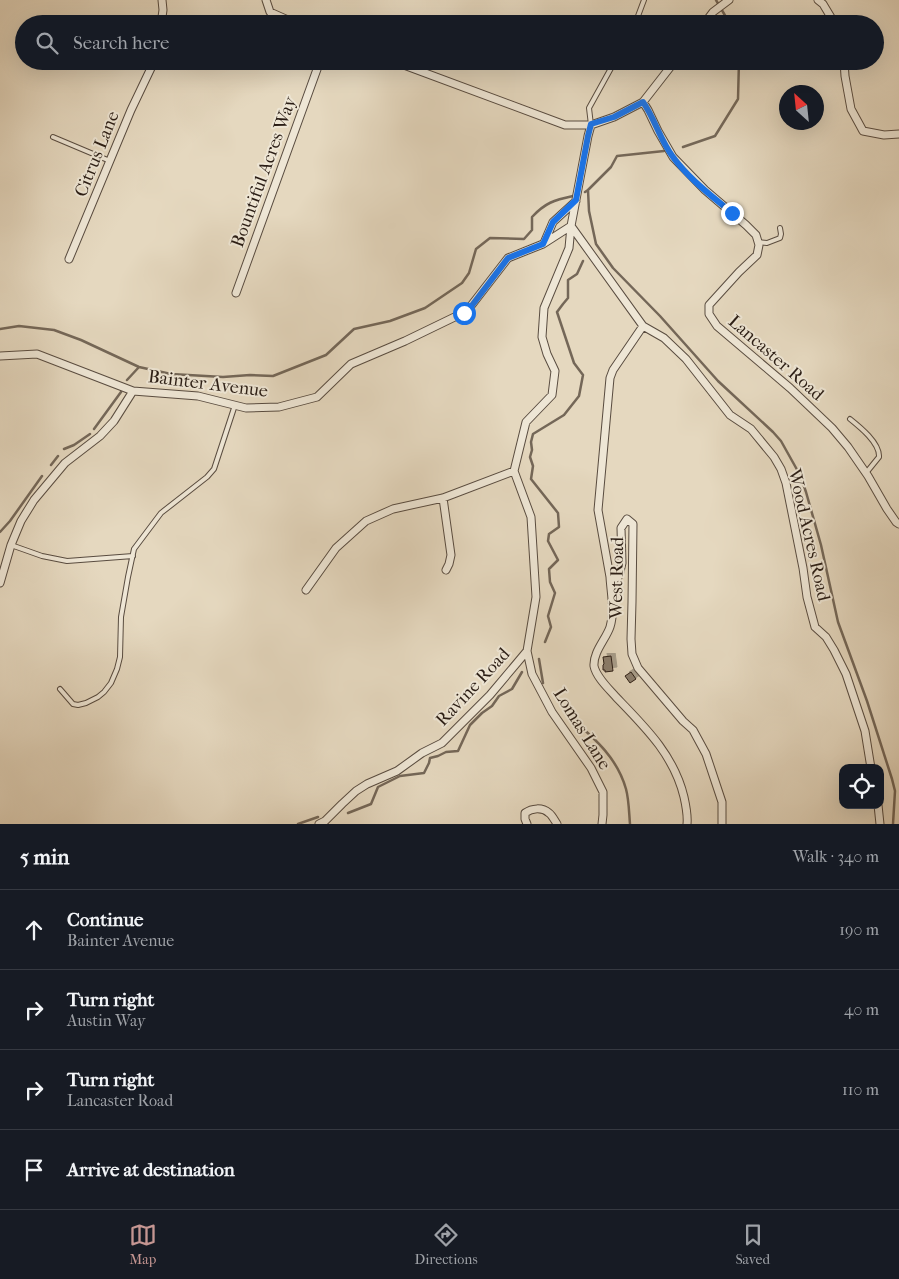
<!DOCTYPE html>
<html lang="en">
<head>
<meta charset="utf-8">
<style>
  body { margin:0; font-family:"IM FELL French Canon",serif; background:#242831; color:#f1f3f6 }
  .controls { position:absolute; right:15px; bottom:15px; display:grid; overflow:hidden; border-radius:10px; box-shadow:0 5px 20px #0002 }
  .controls button { width:45px; height:45px; display:grid; place-items:center; padding:0; border:0; border-bottom:1px solid #363941; background:#171b24; color:#f1f3f6; font:25px sans-serif }
  .compass { position:absolute; left:779px; top:85px; width:45px; height:45px; border-radius:50%; background:#171b24; box-shadow:0 5px 20px #0002; rotate:333deg }
  .stop { position:absolute; width:15px; height:15px; margin:-11px; border:4px solid #1a73e8; border-radius:50%; background:#fff }
  .stop.end { background:#1a73e8; border-color:#fff; box-shadow:0 1px 5px #0008 }
  .list { margin:0; padding:0; list-style:none }
  h2 { display:flex; justify-content:space-between; align-items:center; height:65px; margin:0; padding:0 20px; font-size:21px }
  h2 small { font-size:16px; font-weight:400; color:#9ea1a6 }
  .list li { display:grid; grid-template-columns:32px 1fr auto; gap:15px; align-items:center; box-sizing:border-box; height:80px; padding:0 20px; border-top:1px solid #363941 }
  .list b { display:block; font-size:19px; white-space:nowrap }
  .list p { margin:0; font-size:16px; white-space:nowrap; color:#9ea1a6 }
  .list em { font-size:16px; font-style:normal; color:#9ea1a6 }
  .icon { flex:none; width:28px; height:28px; fill:none; stroke:currentColor; stroke-width:2; stroke-linecap:round; stroke-linejoin:round }
  .map { position:relative; flex:none; width:899px; height:824px; overflow:hidden }
  .search { position:absolute; background:#171b24; box-shadow:0 5px 20px #0002; left:15px; right:15px; top:15px; height:55px; display:flex; align-items:center; gap:12px; box-sizing:border-box; padding:0 18px; border-radius:28px; color:#9ea1a6; font-size:19px }
  .sheet { height:385px; background:#171b24 }
  nav { display:flex; justify-content:space-around; align-items:center; box-sizing:border-box; height:70px; border-top:1px solid #363941; background:#171b24; font-size:14px; color:#9ea1a6 }
  nav a { display:grid; justify-items:center; gap:2px }
  nav .on { color:#c59692 }
  .map>svg:first-child { display:block }
</style>
</head>
<body>
<div class="map">
<svg width="899" height="824" viewBox="0 0 899 824">
  <defs>
    <filter id="shadow"><feDropShadow dx="4" dy="-4" stdDeviation="0" flood-color="#0004"/></filter>
  </defs>
  <rect width="100%" height="100%" fill="#e5d8bf"/>
  <filter id="stains"><feTurbulence type="fractalNoise" baseFrequency=".004" numOctaves="4"/><feColorMatrix values="0 0 0 0 .2 0 0 0 0 .09 0 0 0 0 .02 0 0 0 .5 -.17"/></filter>
  <radialGradient id="worn" r=".72"><stop offset=".6" stop-color="#630" stop-opacity="0"/><stop offset="1" stop-color="#630" stop-opacity=".3"/></radialGradient>
  <g fill="none" stroke-linecap="round" stroke-linejoin="round">
    <path stroke="#746758" stroke-width="2.5" d="M716,0l14,24
      M683,147l32,-11 23,-37 1,-38
      M588,190l1,21 7,33 17,24 47,48 58,65 55,51 8,9 19,34 6,17 15,53 17,77 29,79 25,78 3,12 -2,33
      M585,192l3,-2 23,-23 6,-11 47,-5
      M0,329l19,-3 35,4 27,10 58,27 32,7 52,3 27,-2 23,1 53,-21 28,-26 36,-8 35,-13 37,-25 7,-10 7,-24 14,-11 34,1 8,-9v-13c13,-14 22,-17 41,-21
      M127,380l12,-13
      M94,429l27,-37
      M64,449l10,-4 16,-11
      M51,465l7,-9
      M0,532l10,-11 32,-45
      M545,642l6,-15 -3,-11 7,-23 -5,-11 -1,-13 9,-9 -10,-19 1,-7 10,-7 -1,-14 -27,-34 2,-13 -3,-9 2,-7 -1,-8 2,-8 31,-19 15,-19 4,-21 -9,-12 -17,-51 6,-8 5,-6v-18l9,-6 6,-13
      M539,659l4,24
      M570,717c24,21 47,40 56,72 3,11 3,24 4,35
      M348,813l23,-9 7,-17 22,-11 24,-3 5,-10 1,-5 8,-2 8,-4 12,-1 12,-26 12,-12 10,-7 7,-10 13,-7 10,-17
      M298,824l20,-7"/>
  </g>
  <path fill="#8b7e6d" stroke="#2a1d15" filter="url(#shadow)" d="M611,656l2,15 -8,1v-2h-2v-5l1,-1 -1,-7z
    M631,672l5,7 -6,4 -5,-7z"/>
  <g fill="none" stroke-linecap="round" stroke-linejoin="round">
    <g stroke="#594c40" stroke-width="6">
      <path id="service" d="M100,24l6,-6 21,1 22,5
        M635,24l9,-24
        M591,125l-2,-17 26,-47
        M53,137l57,24
        M758,242l9,1 13,-5 1,-4 -1,-6
        M850,419c10,8 30,24 29,38l-13,16
        M11,545l31,11 25,5 66,-5
        M60,689l13,15 5,1 8,-2 12,-6 6,-5 7,-9 6,-14 3,-12 1,-40 7,-40 6,-28 27,-36 46,-36 7,-8 21,-64"/>
    </g>
    <g stroke="#594c40" stroke-width="9">
      <path id="minor" d="M266,0l4,12 27,12
        M818,0l5,4 12,20
        M161,24l2,-14 -1,-10
        M704,24l9,-12 16,-12
        M393,61l172,64h26l23,-8 29,-15 32,-41
        M844,61l1,15 6,33 12,22 21,4 15,-1
        M643,102l5,8 10,21 15,26 32,33 41,35 10,10 3,10 -2,10 -18,17 -30,33v9l8,12 73,62 42,40 16,19 20,29 19,33 9,13 3,2
        M571,226l72,100 21,12 22,21 44,56 21,14 23,28 7,12 5,14 17,85 4,29 8,30 11,10 8,13 12,24 19,57 6,37
        M544,243l9,-21 23,-21
        M69,259l62,-149 21,-44 1,-5
        M236,293l84,-232
        M643,326l-30,44 -3,8 -12,132 12,67 5,2 4,-3 3,-13 -1,-35 6,-9 6,5 -1,78 -1,37 1,15 6,14 45,53 10,9 13,24 16,48v22
        M0,356l37,-2 96,37 65,5 48,12 33,-1 38,-10 34,-33 54,-23 62,-30 41,-53 35,-14 28,-18 17,-90 3,-11
        M443,498l8,57 -2,9 -3,6
        M610,577c1,17 5,34 0,50 -4,12 -17,25 -16,39 2,11 15,23 22,31 29,30 58,58 68,100 2,9 4,18 3,27
        M0,583l11,-38 10,-24 13,-21 31,-37 35,-27 14,-15 19,-30
        M306,590l30,-42 30,-27 27,-12 50,-11 71,-27
        M527,651l5,23 20,38 39,56 12,24v23l-1,9
        M878,805l2,19
        M319,824l6,-3 17,-17 14,-13 11,-7 30,-13 25,-18 20,-10 48,-48 37,-44 9,-54 -5,-80 -17,-46 12,-49 26,-27 3,-24 -8,-17 -5,-17 2,-29 25,-60 2,-22
        M527,824l-2,-5v-6c7,-5 17,-6 24,0 3,2 6,8 8,11"/>
    </g>
    <use href="#service" stroke="#eee6d5" stroke-width="4"/>
    <use href="#minor" stroke="#eee6d5" stroke-width="7"/>
  </g>
  <g fill="none" stroke-linecap="round" stroke-linejoin="round">
    <path stroke="#1a73e8" stroke-width="6" d="M464,313l3,-1 41,-54 35,-14 10,-22 23,-22 12,-64 3,-12 23,-7 29,-15c12,17 17,38 30,55 16,22 39,39 59,56"/>
  </g>
  <g text-anchor="middle" dominant-baseline="central" stroke-width="4" stroke-linejoin="round" paint-order="stroke">
    <g font-size="18" fill="#2a1d15" stroke="#eee6d5">
      <text transform="translate(97 154) rotate(-68)">Citrus Lane</text>
      <text transform="translate(264 172) rotate(-70)">Bountiful Acres Way</text>
      <text transform="translate(776 358) rotate(41)">Lancaster Road</text>
      <text transform="translate(208 384) rotate(7)">Bainter Avenue</text>
      <text transform="translate(809 535) rotate(77)">Wood Acres Road</text>
      <text transform="translate(617 578) rotate(-89)">West Road</text>
      <text transform="translate(473 687) rotate(-47)">Ravine Road</text>
      <text transform="translate(582 729) rotate(58)">Lomas Lane</text>
    </g>
  </g>
  <rect width="100%" height="100%" filter="url(#stains)"/>
  <rect width="100%" height="100%" fill="url(#worn)"/>
</svg>
<div class="controls">
<button><svg class="icon" aria-label="locate" viewBox="0 0 24 24"><circle cx="12" cy="12" r="6"/><path d="M12 2v4M12 18v4M2 12h4M18 12h4"/></svg></button>
</div>
<svg class="compass" viewBox="-18 -18 36 36"><path d="M0-13l5 13h-10z" fill="#e53935"/><path d="M0 13l5-13h-10z" fill="#9ea1a6"/></svg>
<div class="stop" style="left:464px;top:313px"></div>
<div class="stop end" style="left:732px;top:213px"></div>
<div class="search"><svg class="icon" aria-label="search" viewBox="0 0 24 24"><circle cx="10" cy="10" r="6"/><path d="M15 15l6 6"/></svg>Search here</div>
</div>
<section class="sheet">
<h2>5 min<small>Walk · 340 m</small></h2>
<ul class="list">
<li><svg class="icon" aria-label="ahead" viewBox="0 0 24 24"><path d="M12 20V5M6 11l6-6 6 6"/></svg><div><b>Continue</b><p>Bainter Avenue</p></div><em>190 m</em></li>
<li><svg class="icon" aria-label="right" viewBox="0 0 24 24"><path d="M7 20v-9h11M14 6l5 5-5 5"/></svg><div><b>Turn right</b><p>Austin Way</p></div><em>40 m</em></li>
<li><svg class="icon" aria-label="right" viewBox="0 0 24 24"><path d="M7 20v-9h11M14 6l5 5-5 5"/></svg><div><b>Turn right</b><p>Lancaster Road</p></div><em>110 m</em></li>
<li><svg class="icon" aria-label="arrive" viewBox="0 0 24 24"><path d="M6 21V4h12l-3 4 3 4H6"/></svg><div><b>Arrive at destination</b></div></li>
</ul>
</section>
<nav>
<a class="on"><svg class="icon" aria-label="map" viewBox="0 0 24 24"><path d="M3 6l6-2 6 2 6-2v14l-6 2-6-2-6 2zM9 4v14M15 6v14"/></svg>Map</a>
<a><svg class="icon" aria-label="directions" viewBox="0 0 24 24"><path d="M12 3l9 9-9 9-9-9zM9 14v-3h6M13 9l2 2-2 2"/></svg>Directions</a>
<a><svg class="icon" aria-label="saved" viewBox="0 0 24 24"><path d="M7 4h10v16l-5-4-5 4z"/></svg>Saved</a>
</nav>
</body>
</html>
